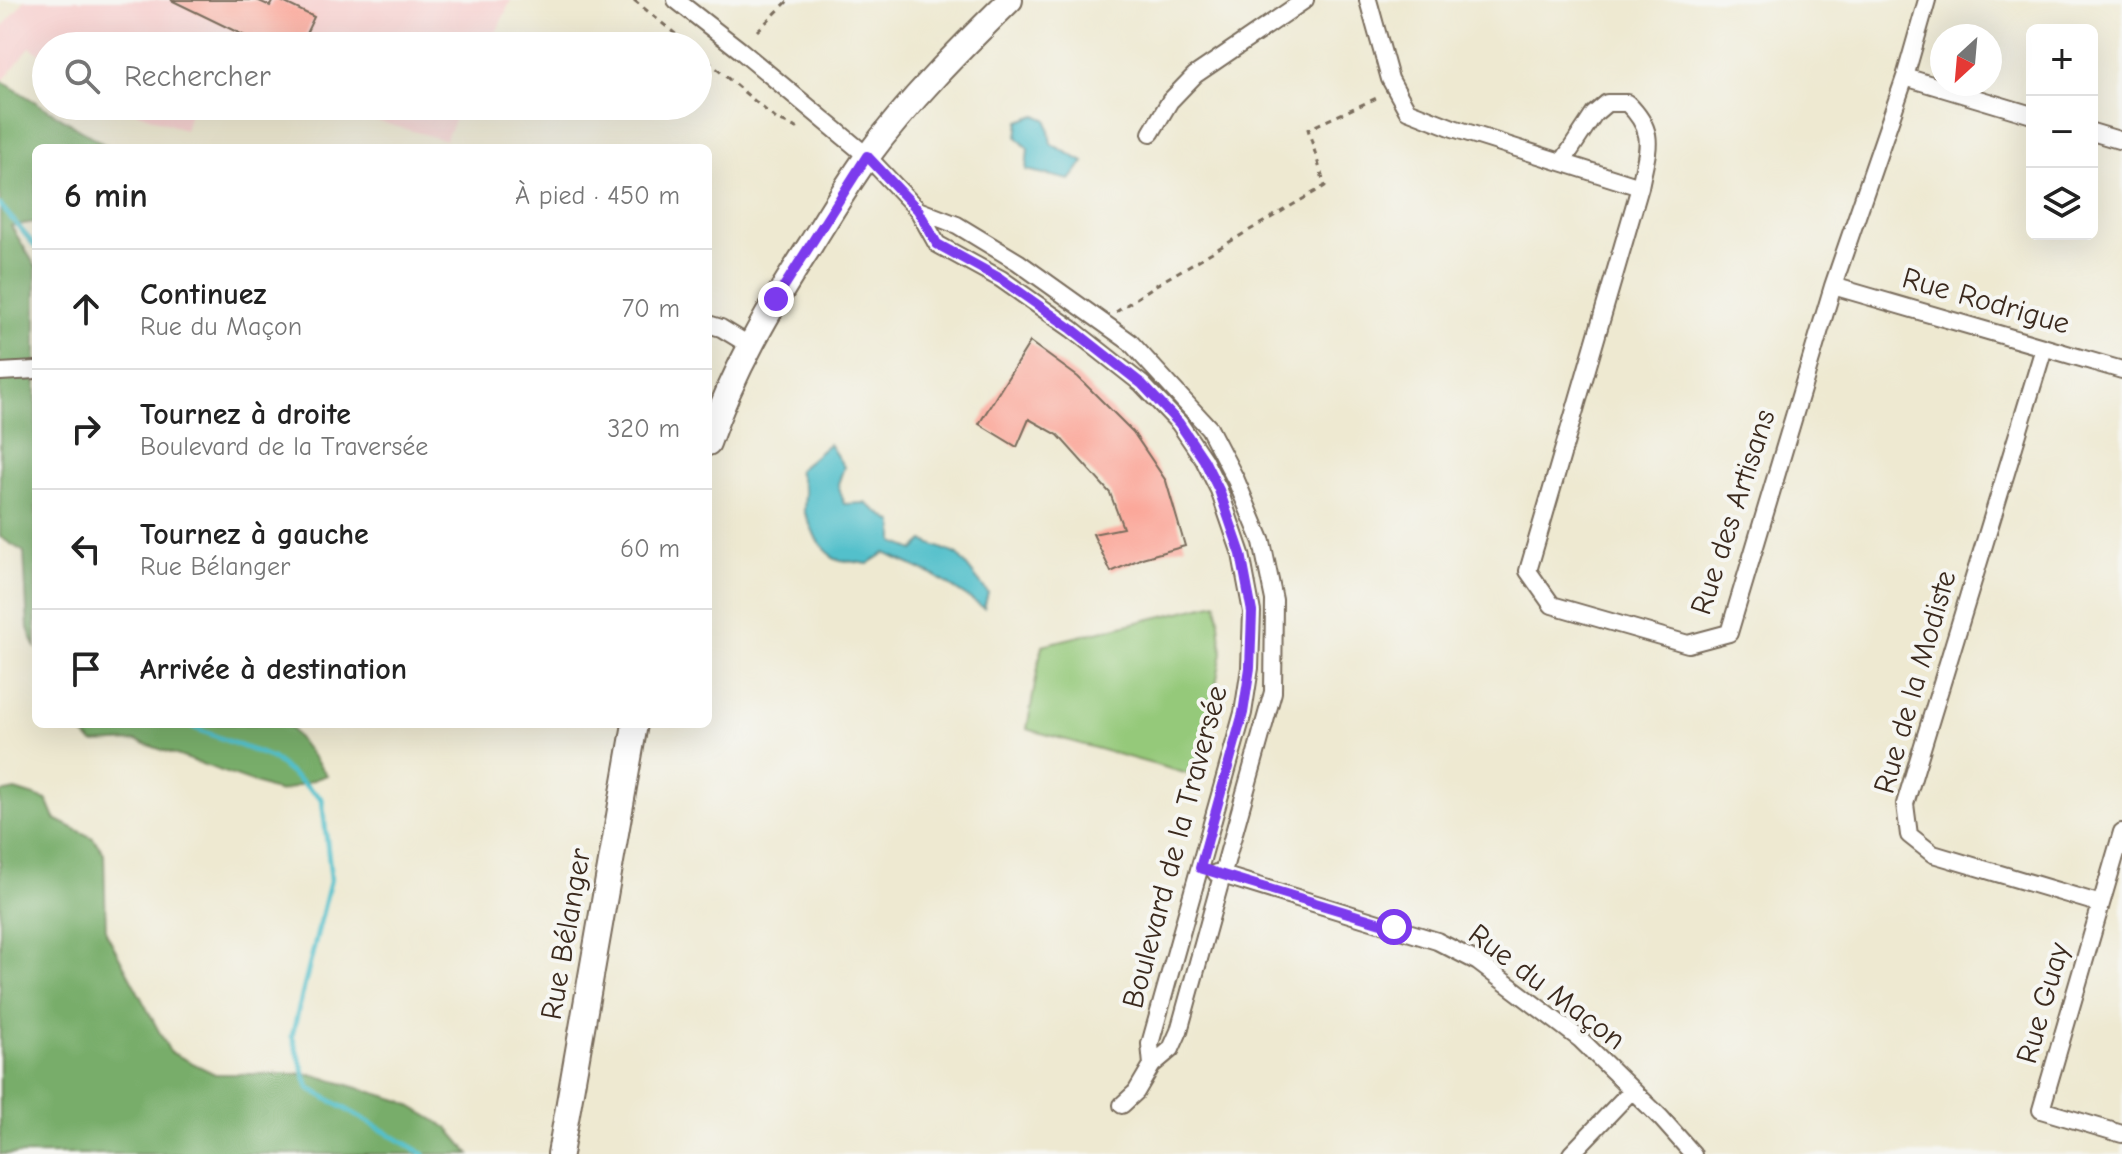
<!DOCTYPE html>
<html lang="fr">
<head>
<meta charset="utf-8">
<style>
  body { margin:0; font-family:"Comic Neue",sans-serif; background:#f6f6f6; color:#222 }
  .controls { position:absolute; right:24px; top:24px; display:grid; overflow:hidden; border-radius:12px; box-shadow:0 8px 32px #0002 }
  .controls button { width:72px; height:72px; display:grid; place-items:center; padding:0; border:0; border-bottom:2px solid #e0e0e0; background:#fff; color:#222; font:40px sans-serif }
  .compass { position:absolute; left:1930px; top:24px; width:72px; height:72px; border-radius:50%; background:#fff; box-shadow:0 8px 32px #0002; rotate:206deg }
  .stop { position:absolute; width:24px; height:24px; margin:-18px; border:6px solid #7c3aed; border-radius:50%; background:#fff }
  .stop.end { background:#7c3aed; border-color:#fff; box-shadow:0 2px 8px #0008 }
  .list { margin:0; padding:0; list-style:none }
  h2 { display:flex; justify-content:space-between; align-items:center; height:104px; margin:0; padding:0 32px; font-size:34px }
  h2 small { font-size:26px; font-weight:400; color:#767676 }
  .list li { display:grid; grid-template-columns:52px 1fr auto; gap:24px; align-items:center; box-sizing:border-box; height:120px; padding:0 32px; border-top:2px solid #e0e0e0 }
  .list b { display:block; font-size:30px; white-space:nowrap }
  .list p { margin:0; font-size:26px; white-space:nowrap; color:#767676 }
  .list em { font-size:26px; font-style:normal; color:#767676 }
  .icon { flex:none; width:44px; height:44px; fill:none; stroke:currentColor; stroke-width:2; stroke-linecap:round; stroke-linejoin:round }
  .map { position:relative; flex:none; width:2122px; height:1154px; overflow:hidden }
  .search { position:absolute; background:#fff; box-shadow:0 8px 32px #0002; left:32px; top:32px; width:680px; height:88px; display:flex; align-items:center; gap:20px; box-sizing:border-box; padding:0 28px; border-radius:44px; color:#767676; font-size:30px }
  .panel { position:absolute; background:#fff; box-shadow:0 8px 32px #0002; left:32px; top:144px; width:680px; height:584px; border-radius:12px }
  .map>svg:first-child { display:block }
</style>
</head>
<body>
<div class="map">
<svg width="2122" height="1154" viewBox="0 0 2122 1154">
  <rect width="100%" height="100%" fill="#f6f6f2"/>
  <filter id="ink" filterUnits="userSpaceOnUse"><feTurbulence type="fractalNoise" baseFrequency=".0125" numOctaves="2"/><feDisplacementMap in="SourceGraphic" scale="16" xChannelSelector="R" yChannelSelector="G"/><feConvolveMatrix kernelMatrix="1 2 1 2 8 2 1 2 1" color-interpolation-filters="sRGB"/></filter>
  <filter id="wash" filterUnits="userSpaceOnUse"><feTurbulence type="fractalNoise" baseFrequency=".006" numOctaves="4" result="noise"/><feDisplacementMap in="SourceGraphic" scale="32" xChannelSelector="R" yChannelSelector="G"/><feGaussianBlur stdDeviation="1.8" result="paint"/><feColorMatrix in="noise" values="0 0 0 0 0 0 0 0 0 0 0 0 0 0 0 0 0 1.4 0 .05"/><feComposite in="paint" operator="in"/></filter>
  <g filter="url(#wash)">
    <rect width="100%" height="100%" fill="#eee9d1"/>
    <path fill="#f7d0cf" d="M25,0h486l-21,46h-444v12l-16,-11 -28,35 -2,-52z
      M119,106h73l-7,24z
      M322,106h139l-16,34z"/>
    <path fill="#95c97a" stroke="#687a4c" stroke-width="2" d="M1217,603l5,49 -23,125 -172,-48 15,-84z"/>
    <path fill="#78ad6a" stroke="#5a6c44" stroke-width="2" d="M0,80l110,68h-74v74l-25,4 25,41v382l-8,-21 -4,-76 -24,-15z
      M71,724h216l40,51 -47,17 -143,-51 -44,2z
      M15,790l32,10 8,19 38,19 11,15 2,79 64,120 45,22h96l91,27 46,27 22,26h-470v-361z"/>
    <path fill="#53c0cb" stroke="#477574" stroke-width="2" d="M1036,115l11,5 4,24 33,18 -14,18 -44,-10 2,-21 -11,-12 2,-16z
      M829,444l15,23 -6,17 6,20 21,-1 29,20v19l20,8 10,-9 34,14 30,38 -4,15 -49,-32 -50,-23 -17,11 -34,-5 -17,-19 -13,-29 1,-18 -7,-23z"/>
    <g fill="none" stroke-linecap="round" stroke-linejoin="round">
      <path stroke="#53c0cb" stroke-width="5" d="M0,205l36,42
        M184,724l88,34 50,41 9,79 -39,158 17,52 115,66"/>
    </g>
    <g id="blocks">
      <path fill="#fba79a" d="M171,0h86l13,6 3,-6h6l35,17 -14,29h-34z
        M1030,342l48,35 55,55 33,49 19,65 -43,12 -31,14 -18,-38 30,-6 -13,-35 -52,-58 -29,-16 -12,28 -38,-23z"/>
    </g>
  </g>
  <g filter="url(#ink)">
    <use href="#blocks" fill-opacity="0" stroke="#7a6d5d" stroke-width="2"/>
    <g fill="none" stroke-linecap="round" stroke-linejoin="round">
      <g stroke="#7a6d5d" stroke-width="20">
        <path id="street" d="M676,0l64,50 127,106 51,54 19,34 64,35 71,50 70,55 37,39 25,37 15,30 22,64 11,58 -2,56 -7,45 -93,331 2,21
          M1368,0l22,79 17,31 46,18 187,59 -112,384 24,34 136,39 41,-11 104,-347 72,-209 22,-77
          M1905,77l127,38
          M2092,132l30,9
          M1151,133l19,-32 25,-26 110,-75
          M1563,161l31,-47 13,-11h20c31,30 20,46 13,84
          M918,210l39,15 61,37 112,80 79,86 27,52 26,62 12,58 -1,92 -94,339 -8,18 -19,16 -16,27 -14,13
          M1833,286l289,84
          M708,324l13,4 28,17
          M2044,348l-139,456 4,31 24,19 168,50
          M0,372l36,-2
          M2122,832l-81,278 81,24
          M1216,873l221,68 41,21 102,77 81,79 32,36
          M1571,1154l61,-64"/>
      </g>
      <g stroke="#7a6d5d" stroke-width="28">
        <path id="secondary" d="M708,443c25,-72 62,-136 103,-199 18,-29 36,-59 56,-87 42,-57 93,-108 143,-157
          M560,1154l75,-430"/>
      </g>
      <path stroke="#7a6d5d" stroke-width="3" stroke-dasharray="6 6" stroke-linecap="butt" d="M634,0l56,46
        M757,31l32,-31
        M698,53l78,66 21,9 6,-3
        M1116,312l40,-27 169,-99 -17,-57 73,-33"/>
      <use href="#street" stroke="#fff" stroke-width="16"/>
      <use href="#secondary" stroke="#fff" stroke-width="24"/>
    </g>
  </g>
  <g fill="none" stroke-linecap="round" stroke-linejoin="round" filter="url(#ink)">
    <path stroke="#7c3aed" stroke-width="10" d="M776,299l91,-143 51,54 19,34 64,35 71,50 70,55 37,39 25,37 15,30 22,64 11,58 -2,56 -7,45 -43,155 194,59"/>
  </g>
  <g text-anchor="middle" dominant-baseline="central" stroke-width="8" stroke-linejoin="round" paint-order="stroke">
    <g font-size="30" fill="#3b2a1e" stroke="#f6f6f2">
      <text transform="translate(1986 301) rotate(16)">Rue Rodrigue</text>
      <text transform="translate(1733 512) rotate(-72)">Rue des Artisans</text>
      <text transform="translate(1915 682) rotate(-74)">Rue de la Modiste</text>
      <text transform="translate(1175 847) rotate(-75)">Boulevard de la Traversée</text>
      <text transform="translate(566 934) rotate(-80)">Rue Bélanger</text>
      <text transform="translate(1547 987) rotate(37)">Rue du Maçon</text>
      <text transform="translate(2043 1003) rotate(-74)">Rue Guay</text>
    </g>
  </g>
</svg>
<div class="controls">
<button>+</button>
<button>−</button>
<button><svg class="icon" aria-label="layers" viewBox="0 0 24 24"><path d="M12 4l9 5-9 5-9-5zM3 14l9 5 9-5"/></svg></button>
</div>
<svg class="compass" viewBox="-18 -18 36 36"><path d="M0-13l5 13h-10z" fill="#e53935"/><path d="M0 13l5-13h-10z" fill="#767676"/></svg>
<div class="stop" style="left:1394px;top:927px"></div>
<div class="stop end" style="left:776px;top:299px"></div>
<div class="search"><svg class="icon" aria-label="search" viewBox="0 0 24 24"><circle cx="10" cy="10" r="6"/><path d="M15 15l6 6"/></svg>Rechercher</div>
<section class="panel">
<h2>6 min<small>À pied · 450 m</small></h2>
<ul class="list">
<li><svg class="icon" aria-label="ahead" viewBox="0 0 24 24"><path d="M12 20V5M6 11l6-6 6 6"/></svg><div><b>Continuez</b><p>Rue du Maçon</p></div><em>70 m</em></li>
<li><svg class="icon" aria-label="right" viewBox="0 0 24 24"><path d="M7 20v-9h11M14 6l5 5-5 5"/></svg><div><b>Tournez à droite</b><p>Boulevard de la Traversée</p></div><em>320 m</em></li>
<li><svg class="icon" aria-label="left" viewBox="0 0 24 24"><path d="M17 20v-9H6M10 6l-5 5 5 5"/></svg><div><b>Tournez à gauche</b><p>Rue Bélanger</p></div><em>60 m</em></li>
<li><svg class="icon" aria-label="arrive" viewBox="0 0 24 24"><path d="M6 21V4h12l-3 4 3 4H6"/></svg><div><b>Arrivée à destination</b></div></li>
</ul>
</section>
</div>
</body>
</html>
